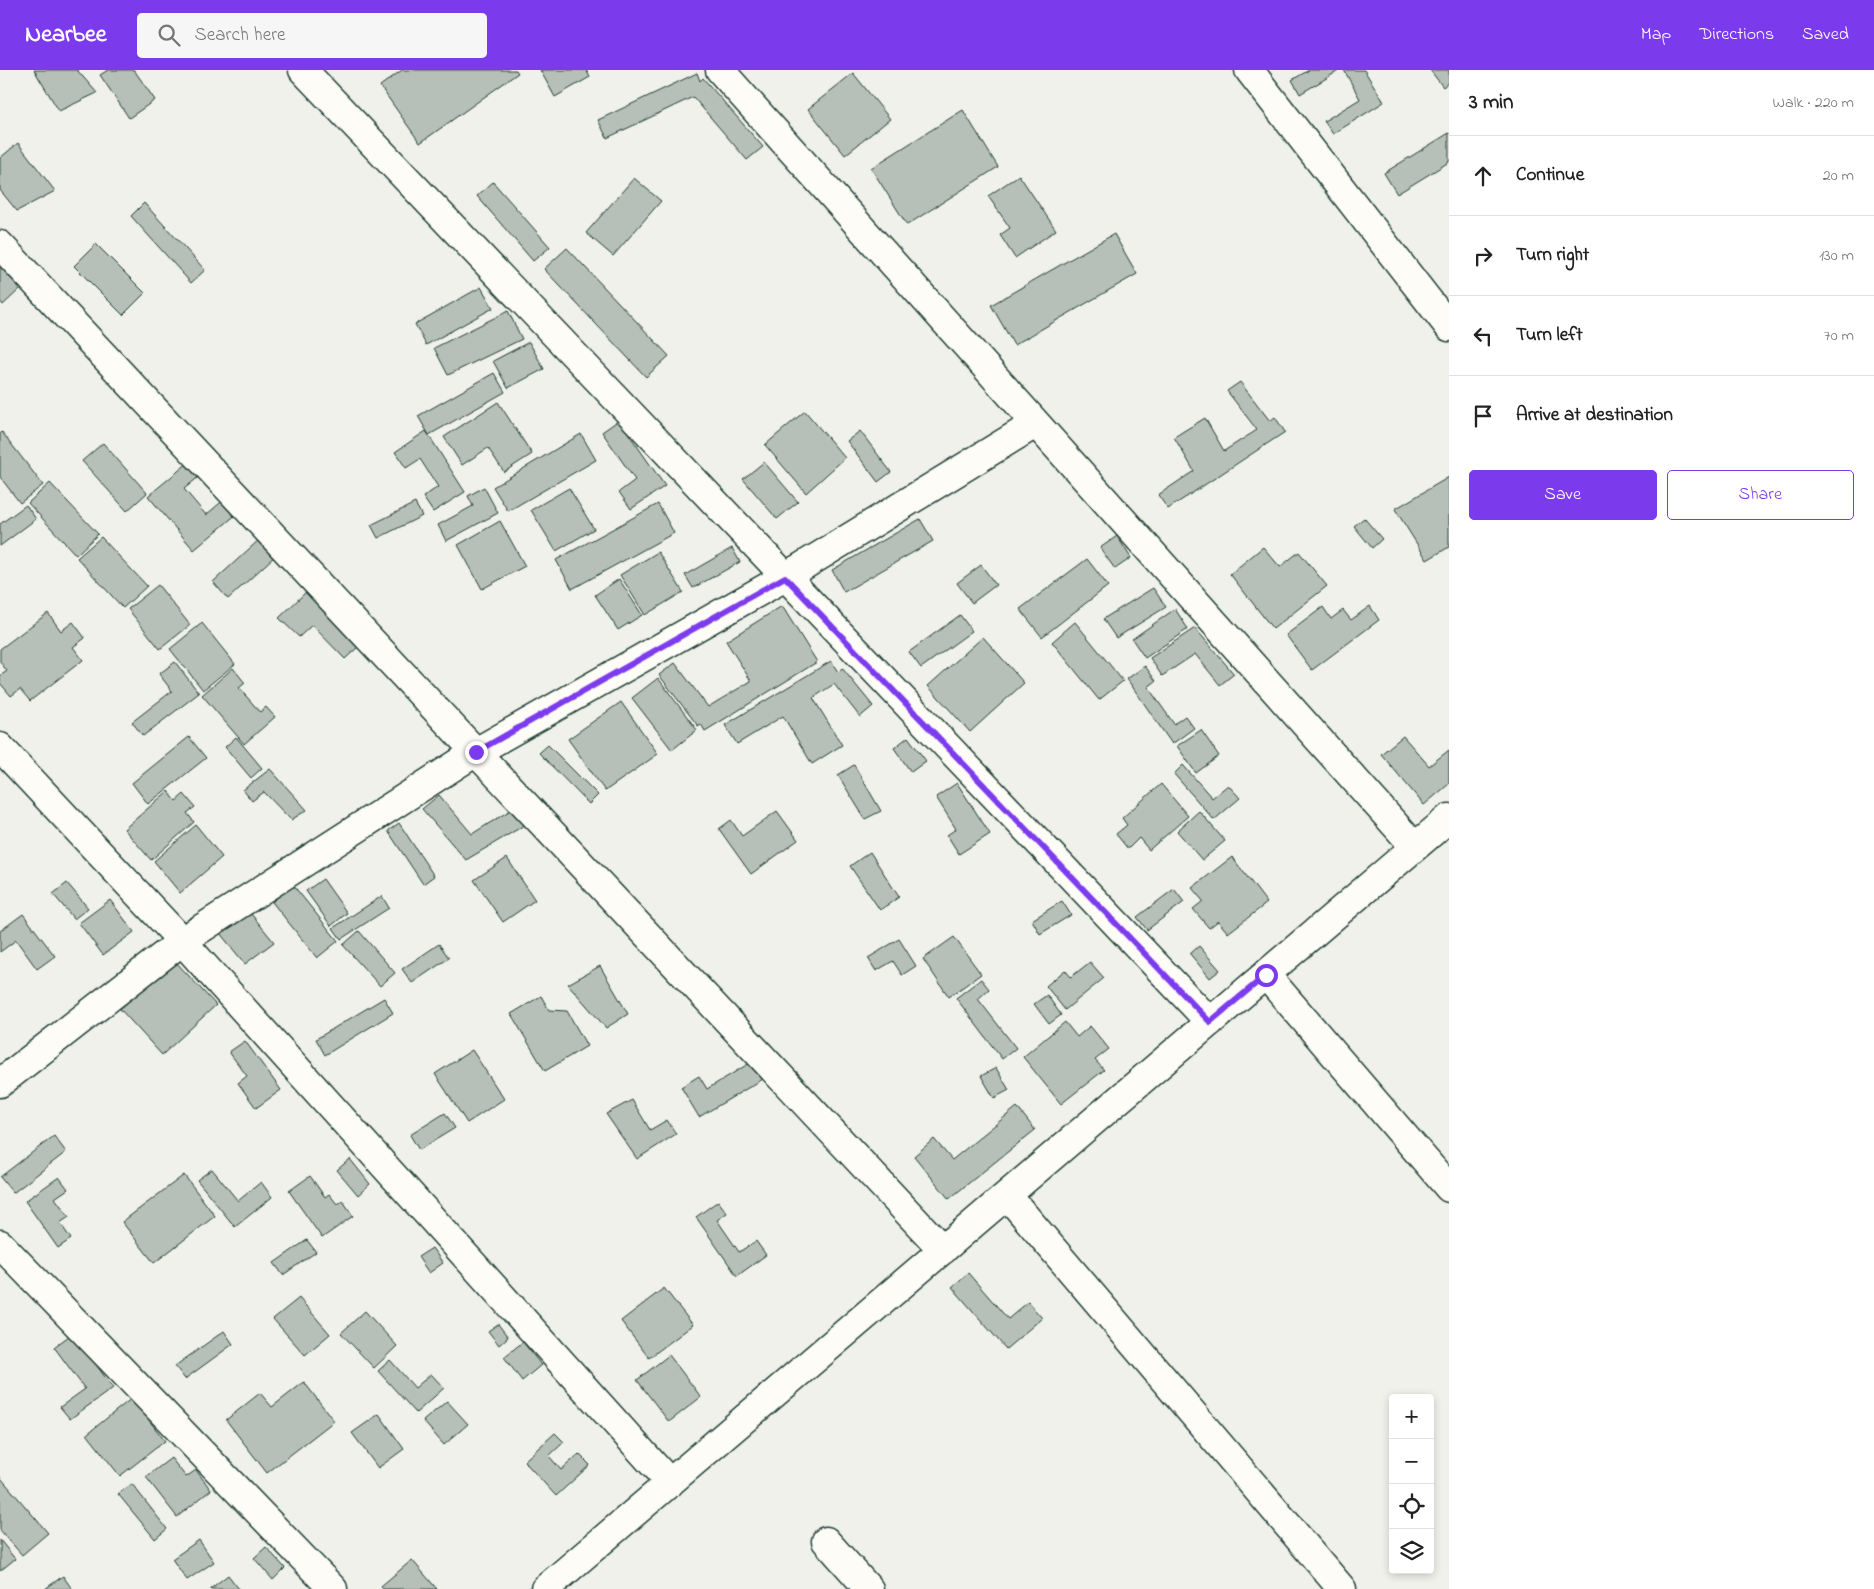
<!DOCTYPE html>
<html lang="en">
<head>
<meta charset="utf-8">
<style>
  body { margin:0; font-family:"Indie Flower",sans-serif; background:#f6f6f6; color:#222 }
  .controls { position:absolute; right:15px; bottom:15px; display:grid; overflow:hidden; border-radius:5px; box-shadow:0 2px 8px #0003 }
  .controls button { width:45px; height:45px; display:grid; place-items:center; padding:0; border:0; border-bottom:1px solid #e0e0e0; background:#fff; color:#222; font:25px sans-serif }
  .stop { position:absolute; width:15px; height:15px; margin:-11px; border:4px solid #7c3aed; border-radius:50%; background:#fff }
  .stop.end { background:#7c3aed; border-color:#fff; box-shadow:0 1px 5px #0008 }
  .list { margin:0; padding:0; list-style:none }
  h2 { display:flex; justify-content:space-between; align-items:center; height:65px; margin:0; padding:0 20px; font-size:21px }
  h2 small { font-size:16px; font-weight:400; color:#767676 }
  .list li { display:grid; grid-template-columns:32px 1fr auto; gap:15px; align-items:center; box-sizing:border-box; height:80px; padding:0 20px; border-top:1px solid #e0e0e0 }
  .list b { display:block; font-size:19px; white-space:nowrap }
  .list em { font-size:16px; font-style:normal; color:#767676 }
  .actions { display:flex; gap:10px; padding:15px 20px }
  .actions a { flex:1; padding:11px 0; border:1px solid #7c3aed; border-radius:5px; text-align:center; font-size:18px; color:#7c3aed }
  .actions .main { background:#7c3aed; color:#fff }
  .icon { flex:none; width:28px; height:28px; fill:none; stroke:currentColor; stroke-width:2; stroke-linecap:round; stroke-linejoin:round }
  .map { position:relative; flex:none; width:1449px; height:1519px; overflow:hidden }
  header { display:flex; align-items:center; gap:30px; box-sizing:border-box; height:70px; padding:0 25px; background:#7c3aed; color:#fff }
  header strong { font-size:24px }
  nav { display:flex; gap:28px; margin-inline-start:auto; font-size:18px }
  .search { width:350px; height:45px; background:#f6f6f6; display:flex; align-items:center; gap:12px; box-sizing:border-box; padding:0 18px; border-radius:5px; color:#767676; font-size:19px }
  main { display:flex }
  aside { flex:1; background:#fff }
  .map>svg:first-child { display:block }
</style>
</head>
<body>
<header>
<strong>Nearbee</strong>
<div class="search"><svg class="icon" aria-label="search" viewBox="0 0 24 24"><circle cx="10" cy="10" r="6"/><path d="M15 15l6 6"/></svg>Search here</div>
<nav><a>Map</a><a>Directions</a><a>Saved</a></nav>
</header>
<main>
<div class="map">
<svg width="1449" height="1519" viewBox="0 0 1449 1519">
  <rect width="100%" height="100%" fill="#f0f1eb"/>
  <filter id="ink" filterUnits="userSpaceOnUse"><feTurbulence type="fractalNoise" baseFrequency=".02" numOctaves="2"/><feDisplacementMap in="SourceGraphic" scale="10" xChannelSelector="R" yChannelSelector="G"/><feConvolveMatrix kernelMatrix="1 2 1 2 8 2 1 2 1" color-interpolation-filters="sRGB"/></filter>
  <g filter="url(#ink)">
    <path fill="#b6bfb8" stroke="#1f3d34" d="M34,0h43l20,23 -38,18z
      M108,0h26l21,30 -26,18 -29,-43z
      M402,0h114l2,3 -98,70 -40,-57z
      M540,0h46l4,7 -35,20z
      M1309,0h31l-40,24 -8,-14z
      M1344,0h20l20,32 -51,32 -9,-13 36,-22z
      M1430,0h19v12l-6,5z
      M697,3l3,8 3,-3 60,69 -16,13 -54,-63 -86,41 -9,-18z
      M853,3l37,46 -45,36 -37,-46z
      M963,40l35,57 -91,58 -36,-57z
      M1449,63v29l-52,32 -13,-21z
      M18,73l37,48 -38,20 -17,-21v-32z
      M1019,105l37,55 -41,28 -15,-23 10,-7 -22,-32z
      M634,108l27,23 -48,55 -27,-23z
      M493,112l57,65 -17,14 -56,-65z
      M144,133l61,67 -14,13 -60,-67z
      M1114,164l23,40 -123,71 -23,-40z
      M96,174l49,49 -22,22 -49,-49z
      M567,178l102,108 -23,21 -102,-108z
      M0,195l21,23 -18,17 -3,-4z
      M481,217l12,21 -67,37 -11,-21z
      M508,241l14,28 -74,36 -14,-27z
      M529,272l15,27 -36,19 -15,-27z
      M494,303l11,19 -76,43 -11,-19z
      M1240,312l30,39 5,-4 10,15 -117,77 -10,-14 36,-24 -20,-34 31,-19 19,33 33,-21 -30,-39z
      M498,332l34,52 -28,18 -16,-24 -26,17 -18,-28z
      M805,341l40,47 -39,35 -41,-48z
      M619,350l46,66 -34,23 -12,-17 16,-12 -33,-48z
      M426,361l39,61 -32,20 -10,-15 15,-10 -18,-28 -14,9 -11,-16z
      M860,361l31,41 -13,10 -31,-41z
      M2,362l41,53 -23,18 -20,-26v-43z
      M581,364l15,26 -88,51 -15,-24z
      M103,373l44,50 -20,18 -45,-50z
      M189,392l12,13 -17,14 22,26 20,-17 12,15 -44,37 -46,-54z
      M764,392l34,40 -21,17 -34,-40z
      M1449,407v70l-22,13 -32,-51z
      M50,413l48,51 -22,21 -48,-52z
      M484,417l14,26 -52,28 -8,-16 35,-19 -5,-10z
      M569,418l25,41 -38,22 -25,-41z
      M415,433l7,13 -44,22 -7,-13z
      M658,434l16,29 -102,56 -16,-29z
      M26,435l10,14 -36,27v-22z
      M1364,448l18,21 -10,9 -18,-22z
      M920,449l13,22 -89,51 -12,-22z
      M500,451l25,45 -43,23 -24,-44z
      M1117,466l14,22 -16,11 -15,-21z
      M101,467l46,49 -24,22 -46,-50z
      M261,468l15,17 -48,44 -15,-17z
      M1263,477l17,20 19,-15 28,34 -54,43 -43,-55z
      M732,478l8,14 -47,26 -8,-13z
      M658,482l25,40 -38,23 -25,-40z
      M1087,489l21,27 -66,51 -22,-28z
      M981,495l15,20 -24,18 -15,-20z
      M619,509l23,36 -24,15 -23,-35z
      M158,515l32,40 -30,24 -32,-40z
      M1153,518l13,19 -50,31 -13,-19z
      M306,522l52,55 -13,12 -33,-34 -13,12 -20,-19z
      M782,536l35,56 -112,69 -4,-7 -3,2 -39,-51 16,-12 33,44 43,-26 -25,-40z
      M1370,536l9,14 -67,50 -26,-35 37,-28 8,12 12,-9 8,10z
      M1175,539l13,20 -43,29 -13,-19z
      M48,543l13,18 12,-9 12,16 -12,9 10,13 -53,41 -10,-12 -9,7 -11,-13v-7l7,-5 -7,-9v-13z
      M960,545l12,16 -51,37 -12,-16z
      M1075,552l48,59 -24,19 -47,-58z
      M202,553l33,41 -32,26 -33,-41z
      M1195,558l39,46 -14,11 -25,-31 -33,22 -12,-18z
      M983,567l41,46 -54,49 -42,-46z
      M831,591l7,11 4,-4 31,38 -13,11 -26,-33 -21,14 29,47 -30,19 -29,-48 -46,28 -12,-19z
      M175,592l24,31 -56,43 -11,-14 40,-31 -13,-17z
      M1145,596l11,15 -8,6 26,37 11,-8 9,12 -22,16 -45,-65z
      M233,598l12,15 -6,5 21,24 6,-5 9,10 -31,27 -42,-49z
      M658,608l39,52 -25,20 -40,-52z
      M621,632l37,52 -53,37 -37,-52z
      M1201,660l18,26 -23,17 -19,-27z
      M1403,666l26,30 20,-16v34l-25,21 -43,-51z
      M189,667l17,21 -58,46 -16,-21z
      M236,667l26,31 -11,10 -26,-31z
      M908,667l18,24 -15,11 -17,-24z
      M548,675l50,50 -9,9 -50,-51z
      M854,695l27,46 -16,8 -27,-44z
      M1183,695l29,33 16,-13 12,13 -26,22 -40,-46z
      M270,699l37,41 -16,10 -27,-28 -12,9 -9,-11z
      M957,713l33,51 -31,20 -12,-19 9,-6 -20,-32z
      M1161,714l27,32 -39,34 -10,-12 -11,11 -12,-15 11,-9 -5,-7z
      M168,721l8,10 8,-7 11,13 -8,6 7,9 -43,38 -27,-31z
      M439,725l33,39 45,-28 11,17 -62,37 -44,-51z
      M777,741l21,29 -47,34 -32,-45 12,-9 11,16z
      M1199,741l26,30 -23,19 -25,-29z
      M399,753l35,53 -11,8 -35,-53z
      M196,755l26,32 -42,36 -26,-32z
      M870,782l29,45 -19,13 -30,-44z
      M1232,787l35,46 -39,30 -10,-12 -9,7 -16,-19 10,-8 -11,-13z
      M507,788l28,42 -32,22 -29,-42z
      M323,809l24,34 -16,13 -25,-35z
      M67,813l21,25 -14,11 -21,-25z
      M293,815l45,56 -21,17 -45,-56z
      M1174,819l10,13 -37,28 -10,-13z
      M382,826l7,12 -48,31 -8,-11z
      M110,830l24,32 -31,23 -24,-32z
      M1062,831l9,14 -31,19 -8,-14z
      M247,839l27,33 -29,22 -26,-32z
      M23,844l32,42 -18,13 -21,-29 -16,12v-21z
      M359,861l36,42 -15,13 -37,-41z
      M954,867l27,37 -32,23 -26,-38z
      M899,869l17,27 -14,9 -9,-14 -17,10 -8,-13z
      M439,874l10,14 -37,25 -10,-14z
      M1199,876l21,24 -10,8 -20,-24z
      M174,890l42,45 -54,50 -42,-46z
      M1090,892l14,16 -39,32 -19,-24 19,-16 6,7z
      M600,896l28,48 -22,14 -38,-44z
      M981,909l8,10 -11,10 38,49 -14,11 -46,-61z
      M1047,925l14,20 -12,9 -15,-20z
      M541,926l8,14 18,1 20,35 -42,25 -34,-57z
      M384,928l9,15 -68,42 -9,-16z
      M1065,952l12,15 13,-11 19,23 -14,11 9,10 -43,34 -38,-47z
      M245,971l36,49 -25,18 -18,-25 9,-7 -18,-24z
      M472,980l32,49 -37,24 -32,-49z
      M753,991l10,18 -64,38 -18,-30 18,-11 8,13z
      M996,998l13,22 -15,8 -13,-22z
      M632,1030l18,30 17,-10 9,14 -39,25 -31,-45z
      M1017,1037l18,23 -86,69 -35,-43 20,-17 18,21z
      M445,1043l10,15 -36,22 -9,-15z
      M54,1066l12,16 -53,41 -13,-16z
      M350,1089l20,25 -12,11 -21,-25z
      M212,1099l26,32 23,-19 11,15 -37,30 -38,-47z
      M184,1105l31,41 -61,47 -32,-41z
      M310,1106l15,21 4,-3 8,10 6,-3 10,15 -31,22 -33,-47z
      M59,1107l9,12 -13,9 14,19 -9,6 11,16 -13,9 -33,-47z
      M718,1131l9,12 -10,7 22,32 17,-11 10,14 -29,21 -41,-59z
      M307,1170l9,12 -33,23 -9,-12z
      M432,1178l11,15 -14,10 -11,-16z
      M968,1203l40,46 20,-17 14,16 -36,31 -54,-62z
      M664,1218l29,37 -44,33 -28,-37z
      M299,1228l31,36 -25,21 -32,-36z
      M365,1241l32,35 -23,22 -33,-35z
      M498,1254l10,13 -9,8 -11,-14z
      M224,1261l9,13 -48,35 -10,-13z
      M73,1263l40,55 -43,31 -10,-12 25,-18 -31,-42z
      M523,1272l18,23 -19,16 -18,-24z
      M669,1285l32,42 -32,25 -32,-42z
      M390,1290l25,28 16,-14 13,14 -28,25 -38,-42z
      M304,1312l30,39 -67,52 -41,-53 34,-27 12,14z
      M132,1328l33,43 -45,35 -33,-42z
      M447,1331l21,23 -24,21 -21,-24z
      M379,1344l25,35 -26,19 -26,-35z
      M555,1363l9,9 -15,14 12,14 18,-16 11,11 -34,31 -32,-35z
      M171,1388l15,19 10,-7 15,20 -34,27 -31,-40z
      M0,1407l48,56 -26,22 -22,-25z
      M132,1414l35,45 -12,10 -37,-45z
      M0,1470l15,19 -15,12z
      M199,1470l15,22 -27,18 -15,-21z
      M266,1477l19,21 -12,12 -19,-22z
      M412,1490l25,29h-54l-2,-3z
      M228,1505l11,14h-29z
      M63,1506l9,13h-27z"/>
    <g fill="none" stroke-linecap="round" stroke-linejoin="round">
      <g stroke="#1f3d34" stroke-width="31">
        <path id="minor" d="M303,0l907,952
          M720,0l695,777
          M1249,0l200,257
          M0,175l943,1005
          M0,677l182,194 488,542
          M1266,905l183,213
          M0,1013l182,-142 294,-189 309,-175 250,-153
          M1007,1125l335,394
          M0,1174l333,345
          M826,1471l43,48
          M545,1519l904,-771"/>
      </g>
      <use href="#minor" stroke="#fdfcf7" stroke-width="28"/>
    </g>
  </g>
  <g fill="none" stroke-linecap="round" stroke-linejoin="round" filter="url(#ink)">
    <path stroke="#7c3aed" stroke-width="6" d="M476,682l309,-175 425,445 56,-47"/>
  </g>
</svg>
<div class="controls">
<button>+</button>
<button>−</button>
<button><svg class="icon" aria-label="locate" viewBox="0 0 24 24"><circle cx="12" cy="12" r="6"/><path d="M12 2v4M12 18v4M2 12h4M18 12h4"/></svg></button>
<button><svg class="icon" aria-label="layers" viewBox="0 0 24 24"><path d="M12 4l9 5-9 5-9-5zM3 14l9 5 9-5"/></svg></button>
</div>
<div class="stop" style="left:1266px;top:905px"></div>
<div class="stop end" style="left:476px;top:682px"></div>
</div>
<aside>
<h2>3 min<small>Walk · 220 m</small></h2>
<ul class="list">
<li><svg class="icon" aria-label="ahead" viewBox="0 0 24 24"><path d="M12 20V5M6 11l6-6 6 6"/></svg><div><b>Continue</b></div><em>20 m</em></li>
<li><svg class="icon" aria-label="right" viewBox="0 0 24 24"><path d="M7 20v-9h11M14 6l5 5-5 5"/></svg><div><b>Turn right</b></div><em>130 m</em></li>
<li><svg class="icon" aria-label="left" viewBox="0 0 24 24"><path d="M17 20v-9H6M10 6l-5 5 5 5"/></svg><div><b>Turn left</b></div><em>70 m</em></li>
<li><svg class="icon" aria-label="arrive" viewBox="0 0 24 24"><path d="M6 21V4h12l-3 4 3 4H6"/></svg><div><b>Arrive at destination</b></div></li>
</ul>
<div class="actions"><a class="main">Save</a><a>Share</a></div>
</aside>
</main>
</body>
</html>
